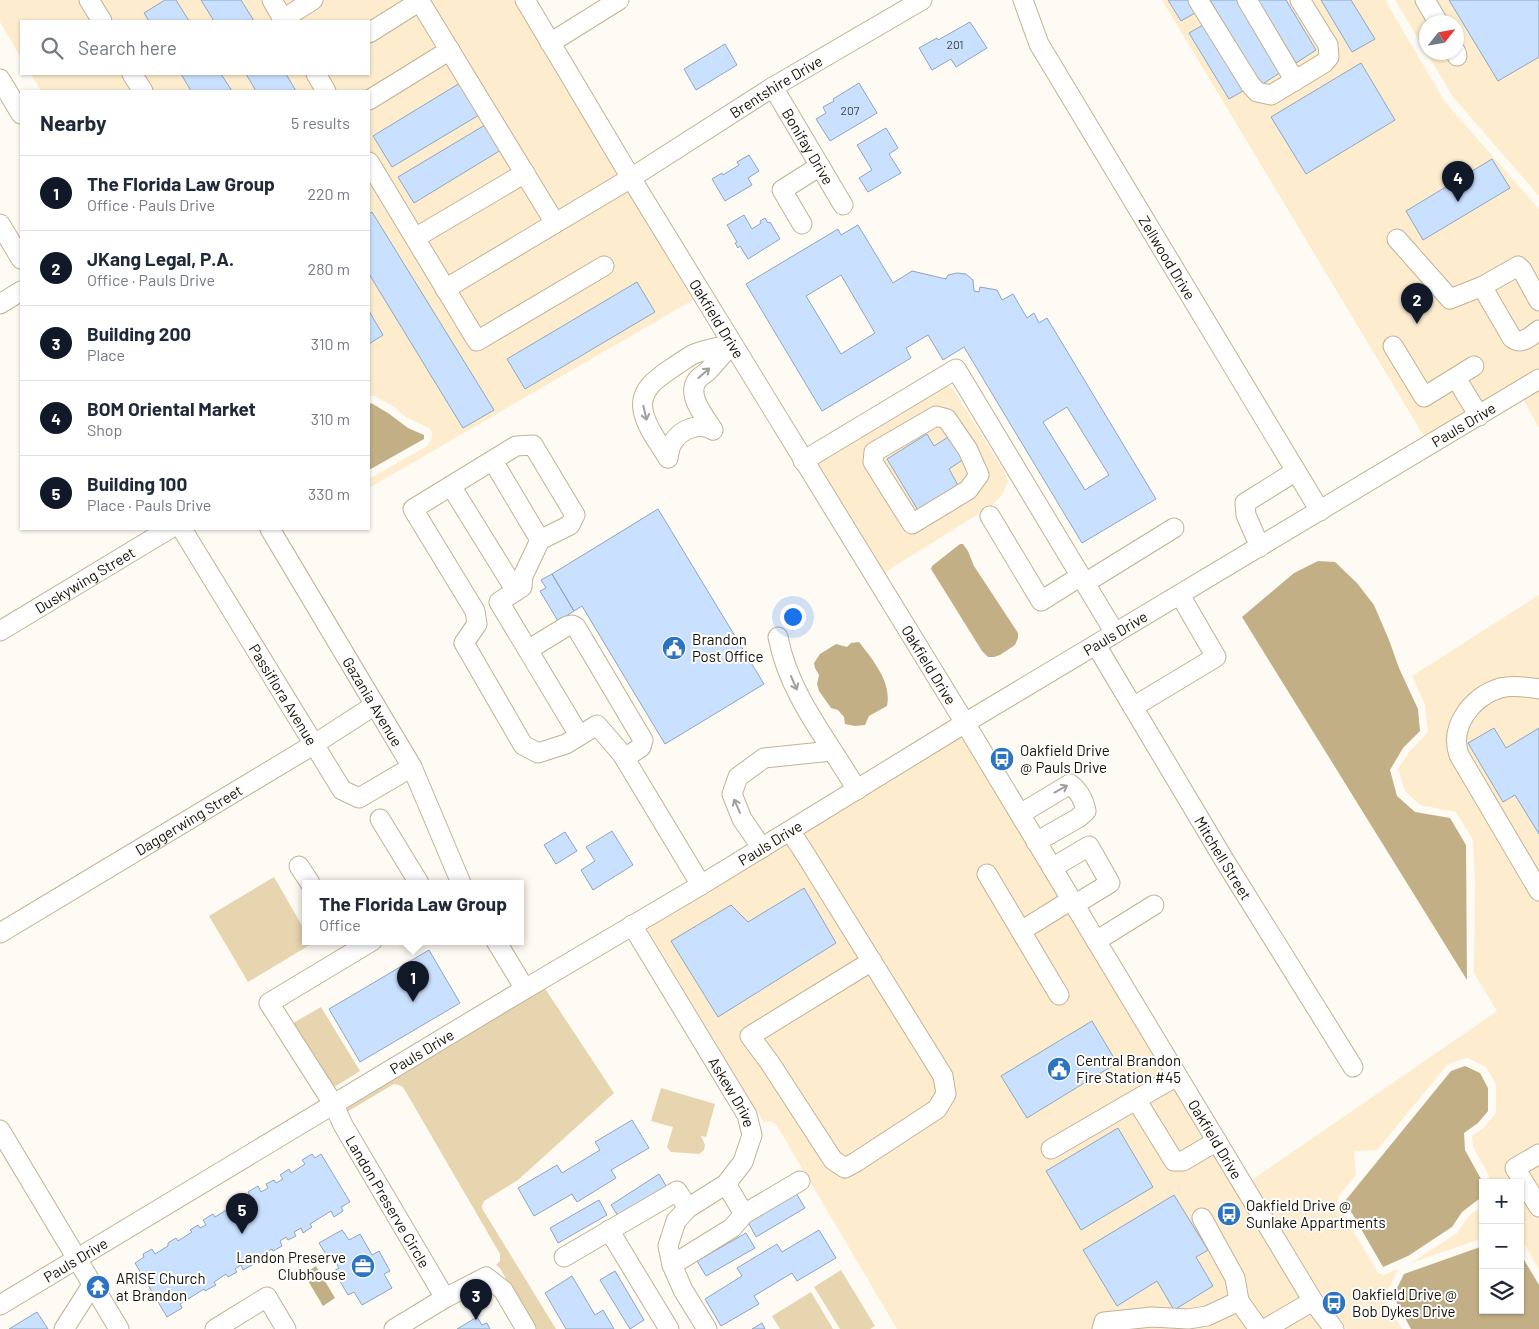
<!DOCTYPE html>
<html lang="en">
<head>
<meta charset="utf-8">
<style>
  body { margin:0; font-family:Barlow,sans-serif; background:#f2f2f3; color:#1f2937 }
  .controls { position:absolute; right:15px; bottom:15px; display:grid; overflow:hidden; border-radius:0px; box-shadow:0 1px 4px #0004 }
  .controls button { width:45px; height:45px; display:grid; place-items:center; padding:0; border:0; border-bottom:1px solid #e0e1e3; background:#fff; color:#1f2937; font:25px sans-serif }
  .compass { position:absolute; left:1419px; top:15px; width:45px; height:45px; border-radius:50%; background:#fff; box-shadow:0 1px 4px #0004; rotate:59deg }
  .you { position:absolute; left:792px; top:616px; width:18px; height:18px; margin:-12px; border:4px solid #fff; border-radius:50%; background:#1a73e8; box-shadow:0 0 0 8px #1a73e833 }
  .badge { display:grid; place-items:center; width:32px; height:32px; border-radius:50%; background:#111827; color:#fff; font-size:16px; font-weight:700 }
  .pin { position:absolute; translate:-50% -41px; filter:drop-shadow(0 1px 2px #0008) }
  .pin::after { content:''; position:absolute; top:26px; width:18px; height:15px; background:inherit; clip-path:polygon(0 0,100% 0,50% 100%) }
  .popup { position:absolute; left:302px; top:880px; width:222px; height:65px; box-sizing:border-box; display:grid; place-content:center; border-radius:0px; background:#fff; filter:drop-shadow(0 1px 4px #0005); font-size:16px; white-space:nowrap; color:#747a83 }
  .popup b { font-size:19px; color:#1f2937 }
  .popup::after { content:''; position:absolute; left:50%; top:100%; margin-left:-10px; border:10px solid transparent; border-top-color:#fff }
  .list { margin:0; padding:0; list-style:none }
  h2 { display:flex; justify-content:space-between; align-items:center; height:65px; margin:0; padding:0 20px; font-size:21px }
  h2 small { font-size:16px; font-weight:400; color:#747a83 }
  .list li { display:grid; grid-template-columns:32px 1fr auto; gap:15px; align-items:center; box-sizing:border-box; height:75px; padding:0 20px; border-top:1px solid #e0e1e3 }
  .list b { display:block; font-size:19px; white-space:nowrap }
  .list p { margin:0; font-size:16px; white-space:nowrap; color:#747a83 }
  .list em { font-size:16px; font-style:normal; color:#747a83 }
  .icon { flex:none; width:28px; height:28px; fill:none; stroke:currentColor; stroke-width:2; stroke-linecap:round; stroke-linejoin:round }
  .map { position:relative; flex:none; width:1539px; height:1329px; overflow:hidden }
  .search { position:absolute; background:#fff; box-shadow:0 1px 4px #0004; left:20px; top:20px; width:350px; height:55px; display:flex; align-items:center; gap:12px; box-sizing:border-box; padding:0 18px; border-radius:0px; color:#747a83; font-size:19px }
  .panel { position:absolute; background:#fff; box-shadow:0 1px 4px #0004; left:20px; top:90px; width:350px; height:440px; border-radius:0px }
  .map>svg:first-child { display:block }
</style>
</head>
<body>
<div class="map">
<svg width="1539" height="1329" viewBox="0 0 1539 1329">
  <rect width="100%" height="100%" fill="#fefbf4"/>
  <path fill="#fdedce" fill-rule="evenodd" d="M0,0h513l180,300 -324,188v-9l58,-33 4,-5 1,-9 -3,-4 -23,-11 -13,-11 -19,-10h-5v-305h-328l-10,-17h338v-53h-348v37l-21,-36z
    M1162,0h223l60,102 94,107v161l-114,68z
    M1395,0h144v196l-86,-99zM1426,22h30v30h-30z
    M941,381l12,8 51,82 4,10 -5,13 -12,12 -107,67 -70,-114z
    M1539,390v38l-16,-29z
    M1539,595v674l-13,-22 -6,-3v-61h-32l1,-7 -16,-29 -1,-11 12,-9 12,-14v-29l-10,-17 -18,-9 -5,1 -16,6 -70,85 -23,1 2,24 -18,22 -1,4 1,4 40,68 6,2 14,-6 -14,29 18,31h-55l-25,-34 -70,-115 245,-169 -23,-38 1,-92 -2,-41 -17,-28 -36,-7 -15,-14 -7,-22 11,-17 19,-20 -3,-27 -13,-29z
    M961,736l340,562 -52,31h-352l-121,-205 -6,-3 -6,2 -118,-196z
    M1483,1205v33l-72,25 46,-30 11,-16z
    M1310,1312l12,17h-40z"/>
  <path fill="#e7d5b0" d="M274,877l31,54 1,10h5l2,2 -65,39 -39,-66z
    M544,987l70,106 -96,87 -34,21 -2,5 1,4 73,119h-22l-34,-61 -4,-3 4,-4v-7l-97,-167 -4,-2 -5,-1 -47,28 -1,-4z
    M321,1007l39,64 -32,20 -40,-65z
    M661,1088l54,16 -9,33 -5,-1 4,9 -1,5 -5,4 -28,-2 -4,-5 6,-20 -22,-6z
    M841,1270l34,56 -5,3h-30l-26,-42z
    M811,1292l22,37h-53l-8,-13z"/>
  <path fill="#c3af86" d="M371,403l17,10 20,15 16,7v4l-55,31v-65z
    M960,544h3l5,7 6,15 44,67v5l-3,7 -15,10 -6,2h-6l-6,-6 -51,-82 1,-3z
    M1318,561l17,1 22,21 17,22 15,35 10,28 19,41 2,22 -17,17 -13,22 7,26 18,16 35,6 16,27 1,135 -225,-363 52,-44z
    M859,642c14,18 33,40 28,64l-18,10 -4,9 -10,1 -10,-2 -1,-7 -6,-7 -7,-2 -12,-17 -2,-7 2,-9 -4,-7 -1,-5 6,-9 16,-10 11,3 4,-4z
    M1465,1066l15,7 8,15v23l-10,12 -14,10 1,17 16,29 -2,20 -17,13 -10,15 -44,29 -25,11 -38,-66 106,-130z
    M1483,1246v64h37v-57l19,32v44h-128l-18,-33 11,-22z
    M316,1266l19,32 -12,8 -19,-32z"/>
  <path fill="#c9e1fe" stroke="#8fa5bf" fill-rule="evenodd" d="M165,0h11l13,21h-40l-5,-8z
    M201,0h40l13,21h-40z
    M1168,0h20l7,13 -14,8z
    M1210,0h27l44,72 -20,13z
    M1258,0h28l30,50 -20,13z
    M1321,0h30l24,39 -23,13z
    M1449,0h90v57l-41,24z
    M970,22l17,26 -31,19 -5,-8 -19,11 -13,-22 18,-10 1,2z
    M1203,25l40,66 -14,8 -40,-66z
    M725,44l12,21 -41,25 -12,-21z
    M1361,63l34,57 -89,54 -35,-57z
    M181,74h40l11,17h-41z
    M246,74h40l10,17h-40z
    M460,83l19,32 -87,52 -19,-31z
    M859,83l18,30 -47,28 -14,-22 10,-6 -3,-6 11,-6 -1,-2z
    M485,125l16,25 -87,53 -16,-26z
    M886,128l12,20 -9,6 12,19 -33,19 -9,-14 13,-8 -15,-25z
    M749,155l10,16 -11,7 4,7 -27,16 -13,-22 10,-6 1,2 16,-10 -2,-3z
    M1492,159l18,29 -87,52 -17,-29z
    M372,212l122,198 -31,18 -94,-154v-60z
    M744,215l8,14 9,-6 -1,-2 5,-3 3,5 2,-1 10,17 -32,20 -8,-13 -2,2 -3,-5 2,-1 -10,-17z
    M858,225l35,58 19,-12 34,8 2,-4 9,-2 9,1 7,6 1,11 5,1 1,-5 17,3 5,10 11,-6 14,24 7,-5 5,10 8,-5 109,181 -74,44 -118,-196 -21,13 -15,-25 -22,13 5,10 -89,53 -76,-127 92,-55 3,6zM841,275l34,58 -34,21 -35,-58zM1067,407l42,68 -24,15 -42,-68z
    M637,282l18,30 -130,77 -18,-30z
    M369,311l14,24 -14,9z
    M927,434l7,12 19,-12 14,23 -18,12 10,18 -40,25 -32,-53z
    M658,509l106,175 -99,60 -83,-138 -8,5 -22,-37z
    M552,574l22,37 -16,10 -18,-30 6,-3 -5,-8z
    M1494,728l12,20 33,-20v106l-24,-39 -12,7 -35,-59z
    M612,831l21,34 -40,25 -12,-20 14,-9 -9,-14z
    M565,832l12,19 -21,13 -12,-19z
    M804,888l32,55 -118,74 -47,-76 60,-36 17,17z
    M429,950l31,53 -100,59 -31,-53z
    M1092,1021l25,42 -90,55 -26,-42z
    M632,1120l17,28 -38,22 5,8 -39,24 -5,-8 -38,22 -16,-28 39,-23 5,8 38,-23 -5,-8z
    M1118,1128l35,59 -72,43 -35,-59z
    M312,1154l3,4 6,-4 29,48 -9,5 2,4 -9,6 -3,-6 -21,13 2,3 -9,6 -2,-5 -7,4 2,4 -8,4 -2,-3 -6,4 2,5 -9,5 -1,-2 -20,11 2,4 -11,6 -2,-5 -6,4 2,3 -9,5 -2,-3 -12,8 2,3 -11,6 -1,-2 -24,15 2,4 -15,9 -32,-54 9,-6 -1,-3 9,-5 3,5 13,-8v-3l8,-5 2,3 14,-9 -2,-2 8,-5 2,3 6,-3 -3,-5 10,-6 2,3 13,-8 -2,-2 10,-6 2,3 13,-7 -3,-5 10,-6 3,6 7,-4 -2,-4 8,-4 2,3 7,-4 -3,-4 9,-6 2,4 14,-9 -3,-4z
    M659,1174l9,15 -48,30 -9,-14z
    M796,1193l9,15 -49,29 -8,-15z
    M1174,1195l34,55 -12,7 17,29 -39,24 -17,-29 -40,25 -34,-56z
    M599,1200l8,15 -49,28 -8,-15z
    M342,1230l7,10 11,-6 12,21 7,-4 11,20 -6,3 8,14 -30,17 -8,-13 -6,3 -14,-24 5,-3 -8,-14 -4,2 -8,-13z
    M819,1230l17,28 -39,23 -5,-8 -38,23 5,8 -38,22 -16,-27 37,-23 -5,-8 40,-24 5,8z
    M746,1233l9,15 -49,28 -9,-15z
    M615,1271l29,49 -14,9 -30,-49z
    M572,1276l23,39 8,-5 11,19h-48l-21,-36z
    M37,1312l11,17h-39z
    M477,1317l5,8 5,-2 3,6h-33z
    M762,1323l3,6h-13z"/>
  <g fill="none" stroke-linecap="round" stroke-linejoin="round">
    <g stroke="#c2b294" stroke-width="21">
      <g id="minor">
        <path d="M89,0l13,21"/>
        <path d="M272,0l12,21"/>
        <path d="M419,0l136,223"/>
        <path id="s1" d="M525,0l106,178 334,545 348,578 21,28"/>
        <path id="s2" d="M1023,0l16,44 281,467"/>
        <path d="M1198,0l52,84 7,8 14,3 53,-32 5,-6 -1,-12 -28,-45"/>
        <path d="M1247,0l48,81"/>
        <path d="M1425,0l13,22"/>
        <path d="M283,19l30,-19"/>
        <path d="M369,33l51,-32"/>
        <path d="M550,43l69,-43"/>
        <path d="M1456,52l1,4"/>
        <path d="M132,74l11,17"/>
        <path d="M316,74l10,17"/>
        <path d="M0,79l21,35"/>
        <path id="s3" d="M773,87l70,118"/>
        <path d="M369,100l81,-50"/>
        <path d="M369,162l108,179 127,-75"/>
        <path d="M0,224l21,35"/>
        <path d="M802,224l-20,-34 38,-24"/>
        <path d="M415,238l110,-65"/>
        <path d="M1397,239l53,60 33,-13"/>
        <path id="s4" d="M445,289l186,-111 142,-91 149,-87"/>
        <path d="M1539,301l-17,-31 -4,-4 -35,20 1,4 28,48c9,8 19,-2 27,-8"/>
        <path d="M0,304l21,-13"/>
        <path d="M1393,346l31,51 50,-31"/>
        <path d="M1456,378l23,38"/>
        <path d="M936,416l11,3 21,31 11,25 -11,15 -56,34 -39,-62 1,-10z"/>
        <path d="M668,458c-9,-15 -22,-31 -25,-48 -4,-23 19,-35 35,-46 5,-3 11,-8 16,-10 12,-5 26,-7 38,-10 -8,9 -16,18 -24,27 -3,3 -6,4 -9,7 -15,15 6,39 14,52"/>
        <path d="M668,458c1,-6 2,-12 5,-16 8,-13 27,-20 40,-12"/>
        <path d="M493,461l47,79"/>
        <path d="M803,461l153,-92 159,264"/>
        <path d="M451,486l65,105"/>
        <path d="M990,516l51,85 40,-25"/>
        <path id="s5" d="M182,529l160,261 17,8 53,-31"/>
        <path id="s6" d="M270,529l142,238 49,116"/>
        <path d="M1260,547l-14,-32 -1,-12 51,-32"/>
        <path d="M1085,583l89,-55"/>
        <path id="s7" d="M0,631l169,-102"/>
        <path d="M778,637c11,58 50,103 79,153"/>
        <path id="s8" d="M1096,645l127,213 130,209"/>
        <path d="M528,650l39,-24 5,-1 4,2 67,113 -2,7 -16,11"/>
        <path d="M1539,689c-12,-2 -27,-4 -39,-1 -28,9 -51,38 -41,67l80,136"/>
        <path d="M1133,707l83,-50 -36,-62"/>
        <path d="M579,735l-80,-133 23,-15 1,-11 17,-36 30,-15 5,-10 -42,-70 -17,1 -103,63 62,102 2,13 -13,19 59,102 15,8 28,-9 31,-19 25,29 79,131"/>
        <path d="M1020,814l50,-30c9,7 14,16 16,27l-8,7 -42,24"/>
        <path d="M380,819l39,64"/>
        <path d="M790,831l12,18 141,227 3,18 -9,15 -81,53 -11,6 -12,-8 -63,-97 -20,-27 122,-75"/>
        <path d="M762,848l-20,-29 -10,-25 6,-17 26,-19 68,-7"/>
        <path d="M299,866l11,17"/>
        <path d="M1052,868l37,-22 21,37 -36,22"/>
        <path d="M987,874l72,121"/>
        <path id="s9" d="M632,925l115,190 5,20 -9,27 -17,22 -38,24 -12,13 -8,25 4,19 11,25 24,39"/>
        <path d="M1021,931l50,-31"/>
        <path id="s10" d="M0,933l313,-188 62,-40"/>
        <path id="s11" d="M372,941l-103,62 65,102 9,20 102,173 41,-21 17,13 23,39"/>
        <path d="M496,941l29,48"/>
        <path d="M1096,941l58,-36"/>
        <path d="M1137,1101l37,60h9l34,-20"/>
        <path d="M0,1130l119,199"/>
        <path d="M1051,1149l126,-73"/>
        <path d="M1539,1154l-24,14 24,39"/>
        <path d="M726,1184l18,30"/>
        <path d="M1202,1218l33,60 4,23"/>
        <path d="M609,1230l60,99"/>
        <path d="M564,1257l113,-66 11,17"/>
        <path d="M672,1265l60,-37 12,-14 56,-33"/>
        <path id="s12" d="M0,1305l525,-316 176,-104 264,-162 574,-344"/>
        <path d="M64,1329l28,-44"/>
        <path d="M215,1329l52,-32 19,32"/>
        <path d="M394,1329l51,-31"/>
        <path d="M1102,1329l2,-7 48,-5 36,2 19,-3 32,-15 20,28"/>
        <path d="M1265,1329l48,-28"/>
      </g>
    </g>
    <use href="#minor" stroke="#fff" stroke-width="19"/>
  </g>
  <defs><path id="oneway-shaft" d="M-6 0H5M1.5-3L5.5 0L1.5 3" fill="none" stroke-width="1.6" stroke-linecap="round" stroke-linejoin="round" transform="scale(1.25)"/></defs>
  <g stroke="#a19f9b">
    <use href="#oneway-shaft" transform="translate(704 373) rotate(-41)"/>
    <use href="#oneway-shaft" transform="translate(645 413) rotate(77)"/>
    <use href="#oneway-shaft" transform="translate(794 683) rotate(66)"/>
    <use href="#oneway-shaft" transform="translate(1061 789) rotate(-29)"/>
    <use href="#oneway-shaft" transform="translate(737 806) rotate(-114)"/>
  </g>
  <defs>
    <g id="civic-disc" transform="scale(1.25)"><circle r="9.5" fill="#2b73c3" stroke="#fff"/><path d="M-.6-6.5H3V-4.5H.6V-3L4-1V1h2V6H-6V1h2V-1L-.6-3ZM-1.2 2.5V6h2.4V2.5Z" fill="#fff"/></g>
    <g id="bus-disc" transform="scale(1.25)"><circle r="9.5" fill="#2b73c3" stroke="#fff"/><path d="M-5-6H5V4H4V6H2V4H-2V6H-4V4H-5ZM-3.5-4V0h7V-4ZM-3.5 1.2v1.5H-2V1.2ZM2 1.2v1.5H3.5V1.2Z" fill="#fff"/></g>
    <g id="office-disc" transform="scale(1.25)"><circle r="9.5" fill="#2b73c3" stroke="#fff"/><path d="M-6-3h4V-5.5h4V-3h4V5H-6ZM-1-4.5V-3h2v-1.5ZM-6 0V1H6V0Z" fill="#fff"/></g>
    <g id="temple-disc" transform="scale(1.25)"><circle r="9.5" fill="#2b73c3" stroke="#fff"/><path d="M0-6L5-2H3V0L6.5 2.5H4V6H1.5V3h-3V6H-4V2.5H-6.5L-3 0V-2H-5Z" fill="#fff"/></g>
  </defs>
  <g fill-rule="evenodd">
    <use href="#civic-disc" x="674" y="648"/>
    <use href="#bus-disc" x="1002" y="759"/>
    <use href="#civic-disc" x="1059" y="1069"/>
    <use href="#bus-disc" x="1229" y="1214"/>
    <use href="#office-disc" x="363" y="1266"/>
    <use href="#temple-disc" x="98" y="1287"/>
    <use href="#bus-disc" x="1334" y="1303"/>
  </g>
  <g text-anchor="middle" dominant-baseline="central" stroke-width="4" stroke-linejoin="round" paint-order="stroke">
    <g font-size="12" fill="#424443">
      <text x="955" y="44">201</text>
      <text x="850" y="110">207</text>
    </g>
    <g font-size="15" fill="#151005" stroke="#fff">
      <text stroke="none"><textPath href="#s4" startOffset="388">Brentshire Drive</textPath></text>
      <text stroke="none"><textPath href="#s3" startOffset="69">Bonifay Drive</textPath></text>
      <text stroke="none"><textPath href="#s2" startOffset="296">Zellwood Drive</textPath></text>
      <text stroke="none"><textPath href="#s1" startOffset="372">Oakfield Drive</textPath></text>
      <text stroke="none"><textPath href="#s12" startOffset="1708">Pauls Drive</textPath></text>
      <text stroke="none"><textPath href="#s7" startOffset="99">Duskywing Street</textPath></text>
      <text stroke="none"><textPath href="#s12" startOffset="1302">Pauls Drive</textPath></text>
      <text stroke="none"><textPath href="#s1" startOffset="778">Oakfield Drive</textPath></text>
      <text stroke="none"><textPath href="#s5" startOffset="194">Passiflora Avenue</textPath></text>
      <text stroke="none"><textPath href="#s6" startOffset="201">Gazania Avenue</textPath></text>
      <text stroke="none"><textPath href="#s10" startOffset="220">Daggerwing Street</textPath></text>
      <text stroke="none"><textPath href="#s12" startOffset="898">Pauls Drive</textPath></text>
      <text stroke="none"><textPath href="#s8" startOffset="248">Mitchell Street</textPath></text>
      <text stroke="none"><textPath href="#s12" startOffset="492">Pauls Drive</textPath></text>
      <text stroke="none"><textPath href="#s9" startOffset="195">Askew Drive</textPath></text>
      <text stroke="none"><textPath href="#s1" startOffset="1332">Oakfield Drive</textPath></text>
      <text stroke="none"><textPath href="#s11" startOffset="352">Landon Preserve Circle</textPath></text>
      <text stroke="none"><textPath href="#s12" startOffset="88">Pauls Drive</textPath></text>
    </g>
    <g font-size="15" fill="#151005" stroke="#fff" text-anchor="start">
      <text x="692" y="639">Brandon<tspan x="692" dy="17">Post Office</tspan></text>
      <text x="1020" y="750">Oakfield Drive<tspan x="1020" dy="17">@ Pauls Drive</tspan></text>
      <text x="1076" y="1060">Central Brandon<tspan x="1076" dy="17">Fire Station #45</tspan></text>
      <text x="1246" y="1205">Oakfield Drive @<tspan x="1246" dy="17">Sunlake Appartments</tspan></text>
      <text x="346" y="1257" text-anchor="end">Landon Preserve<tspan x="346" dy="17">Clubhouse</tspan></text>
      <text x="116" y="1278">ARISE Church<tspan x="116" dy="17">at Brandon</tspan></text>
      <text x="1352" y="1294">Oakfield Drive @<tspan x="1352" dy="17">Bob Dykes Drive</tspan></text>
    </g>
  </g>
</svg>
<div class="controls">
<button>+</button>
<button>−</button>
<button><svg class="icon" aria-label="layers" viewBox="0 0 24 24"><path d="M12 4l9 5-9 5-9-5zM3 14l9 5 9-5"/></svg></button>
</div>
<svg class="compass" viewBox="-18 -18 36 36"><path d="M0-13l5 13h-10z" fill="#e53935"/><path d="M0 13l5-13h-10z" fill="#747a83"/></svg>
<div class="you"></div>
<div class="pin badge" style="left:413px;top:1002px">1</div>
<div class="popup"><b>The Florida Law Group</b>Office</div>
<div class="pin badge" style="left:1417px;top:324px">2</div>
<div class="pin badge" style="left:476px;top:1320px">3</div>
<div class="pin badge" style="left:1458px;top:202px">4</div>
<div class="pin badge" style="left:242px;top:1234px">5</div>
<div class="search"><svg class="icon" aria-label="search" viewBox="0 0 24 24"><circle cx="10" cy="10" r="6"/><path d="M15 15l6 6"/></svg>Search here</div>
<section class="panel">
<h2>Nearby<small>5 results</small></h2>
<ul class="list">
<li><span class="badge">1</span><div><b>The Florida Law Group</b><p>Office · Pauls Drive</p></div><em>220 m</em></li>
<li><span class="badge">2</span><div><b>JKang Legal, P.A.</b><p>Office · Pauls Drive</p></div><em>280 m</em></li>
<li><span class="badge">3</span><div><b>Building 200</b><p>Place</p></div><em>310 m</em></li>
<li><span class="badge">4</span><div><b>BOM Oriental Market</b><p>Shop</p></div><em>310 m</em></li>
<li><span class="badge">5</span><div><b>Building 100</b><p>Place · Pauls Drive</p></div><em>330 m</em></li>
</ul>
</section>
</div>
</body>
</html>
